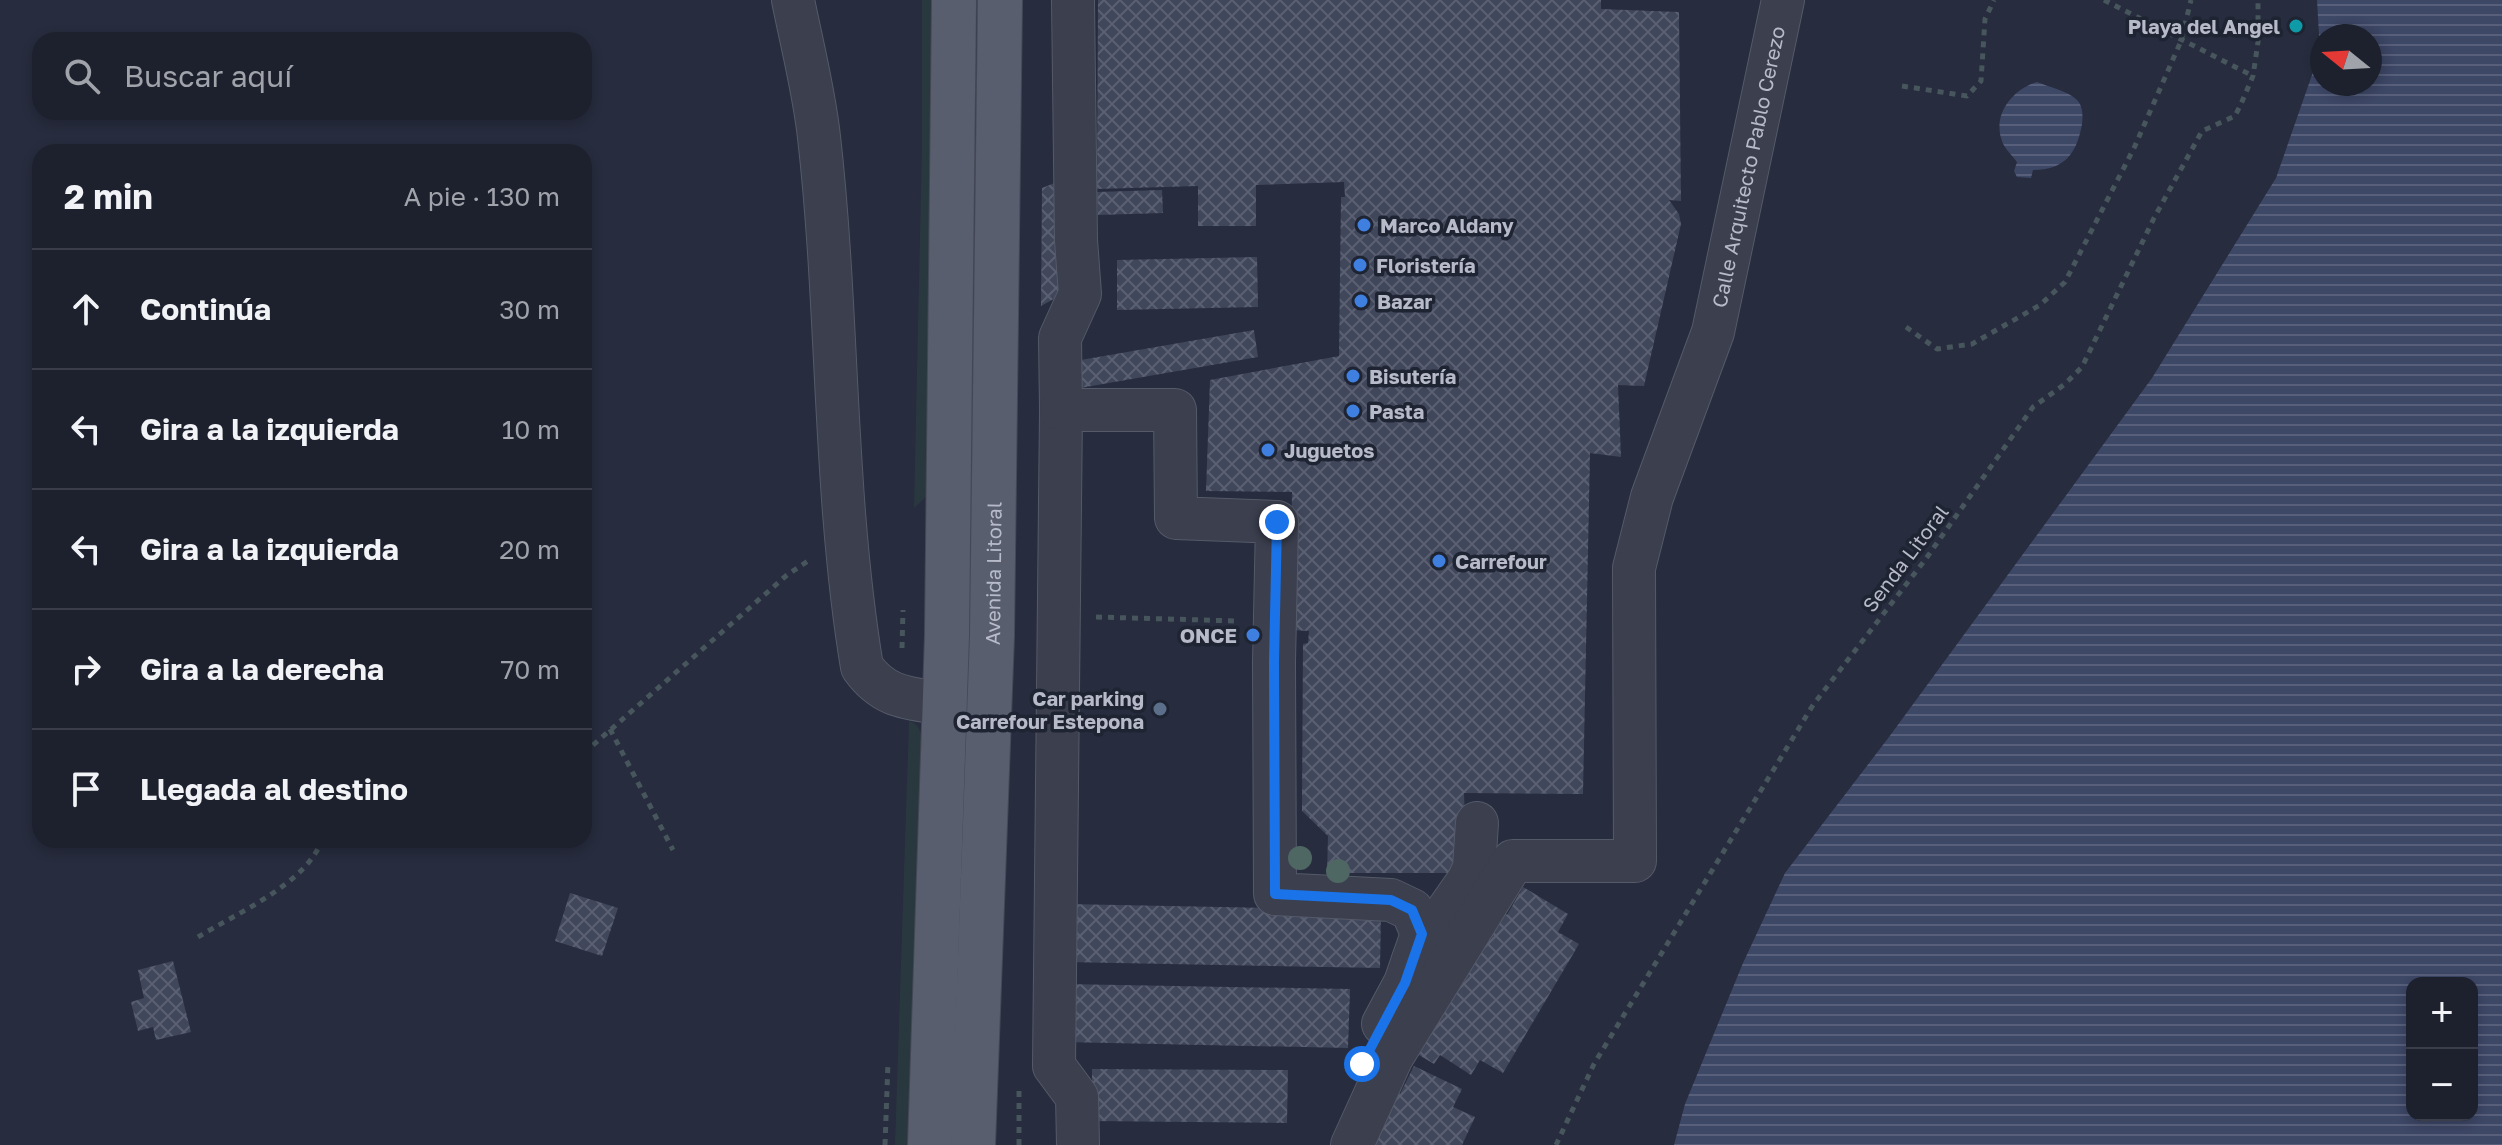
<!DOCTYPE html>
<html lang="es">
<head>
<meta charset="utf-8">
<style>
  body { margin:0; font-family:"Golos Text",sans-serif; background:#252936; color:#f1f3f6 }
  .controls { position:absolute; right:24px; bottom:24px; display:grid; overflow:hidden; border-radius:16px; box-shadow:0 4px 12px #0003 }
  .controls button { width:72px; height:72px; display:grid; place-items:center; padding:0; border:0; border-bottom:2px solid #3b3e4a; background:#1d212e; color:#f1f3f6; font:40px sans-serif }
  .compass { position:absolute; left:2310px; top:24px; width:72px; height:72px; border-radius:50%; background:#1d212e; box-shadow:0 4px 12px #0003; rotate:288deg }
  .stop { position:absolute; width:24px; height:24px; margin:-18px; border:6px solid #1a73e8; border-radius:50%; background:#fff }
  .stop.end { background:#1a73e8; border-color:#fff; box-shadow:0 2px 8px #0008 }
  .list { margin:0; padding:0; list-style:none }
  h2 { display:flex; justify-content:space-between; align-items:center; height:104px; margin:0; padding:0 32px; font-size:34px }
  h2 small { font-size:26px; font-weight:400; color:#a0a3aa }
  .list li { display:grid; grid-template-columns:52px 1fr auto; gap:24px; align-items:center; box-sizing:border-box; height:120px; padding:0 32px; border-top:2px solid #3b3e4a }
  .list b { display:block; font-size:30px; white-space:nowrap }
  .list em { font-size:26px; font-style:normal; color:#a0a3aa }
  .icon { flex:none; width:44px; height:44px; fill:none; stroke:currentColor; stroke-width:2; stroke-linecap:round; stroke-linejoin:round }
  .map { position:relative; flex:none; width:2502px; height:1145px; overflow:hidden }
  .search { position:absolute; background:#1d212e; box-shadow:0 4px 12px #0003; left:32px; top:32px; width:560px; height:88px; display:flex; align-items:center; gap:20px; box-sizing:border-box; padding:0 28px; border-radius:24px; color:#a0a3aa; font-size:30px }
  .panel { position:absolute; background:#1d212e; box-shadow:0 4px 12px #0003; left:32px; top:144px; width:560px; height:704px; border-radius:24px }
  .map>svg:first-child { display:block }
</style>
</head>
<body>
<div class="map">
<svg width="2502" height="1145" viewBox="0 0 2502 1145">
  <defs>
    <pattern id="water-rules" width="6" height="5" patternUnits="userSpaceOnUse" patternTransform="scale(2)"><rect width="6" height="5" fill="#3d4766"/><path d="M0 2.5h6" fill="none" stroke="#575f7b"/></pattern>
    <pattern id="building-cross-hatch" width="8" height="8" patternUnits="userSpaceOnUse" patternTransform="scale(2)"><rect width="8" height="8" fill="#41475b"/><path d="M0 0l8 8M0 8l8-8" fill="none" stroke="#5a5f71"/></pattern>
  </defs>
  <rect width="100%" height="100%" fill="#272c3e"/>
  <path fill="#29383f" d="M922,0h14l-6,493 -16,15 8,-365z
    M909,721c10,3 12,11 14,21l-14,403h-14z"/>
  <path fill="url(#water-rules)" fill-rule="evenodd" d="M2317,0h185v1145h-828l11,-41 58,-141 42,-90 104,-136 263,-359 124,-200 44,-126zM2322,36h48v48h-48zM2412,983h60v132h-60z
    M2037,82c12,5 31,9 40,18 6,6 6,16 5,24 -5,29 -17,46 -49,46l-2,8 -14,-1 -3,-6 3,-9c-5,-7 -13,-14 -15,-21 -10,-27 11,-52 35,-59z"/>
  <path fill="url(#building-cross-hatch)" d="M1098,0h503v9l78,3 2,189 -12,-1 10,14 2,10 -37,162 -26,-1 3,72 -31,-4 -7,341 -119,-1 3,80h-119l-1,-4 -10,-2 -4,7h-6l1,-38 -26,-25 1,-167 5,-1 1,-12 -19,-1 2,-138 -86,-1 4,-111 129,-24 2,-159h4l-1,-15 -88,3v41h-58v-40l-101,3z
    M1062,180l-1,115 -20,11 1,-118z
    M1162,190l1,23 -65,2 -1,-23z
    M1257,257l1,50 -141,3v-50z
    M1254,330l4,27 -178,31 -5,-27z
    M1523,887l45,27 -10,18 21,12 -76,129 -23,-13 -9,15 -31,-20 -6,9 -25,-15 92,-140 6,6z
    M570,893l48,15 -16,48 -47,-15z
    M1067,904l314,6 -1,58 -315,-6z
    M173,961l18,71 -35,8 -3,-13 -15,4 -7,-29 13,-4 -6,-28z
    M1065,984l285,5 -2,59 -284,-6z
    M1414,1066l48,23 -9,18 22,10 -13,28h-99l28,-55 9,4z
    M1092,1069l196,1 -1,53 -195,-2z"/>
  <g fill="none" stroke-linecap="round" stroke-linejoin="round">
    <g stroke="#555a69" stroke-width="44">
      <g id="minor">
        <path d="M793,0c9,45 21,91 26,137 20,176 14,355 43,530 23,32 47,31 83,37"/>
        <path d="M1073,0l3,240 4,54 -20,44 1,72 -7,656 23,31 1,48"/>
        <path d="M1061,410h114l1,108 101,4 -3,140 1,232 116,6 21,10 10,24 -17,49 -22,41"/>
        <path d="M1413,960l55,-79 6,-13 3,-45"/>
        <path id="s1" d="M1352,1145l40,-88 121,-196h122l-1,-293 18,-71 61,-165 70,-332"/>
      </g>
    </g>
    <g stroke="#444857" stroke-width="46">
      <g id="major">
        <path d="M930,1145l17,-510 7,-635"/>
        <path id="s2" d="M973,1145l19,-509 8,-636"/>
      </g>
    </g>
    <path stroke="#47555c" stroke-width="5" stroke-dasharray="6 6" stroke-linecap="butt" d="M2104,0l149,76
      M1902,86l65,10 14,-15 4,-62 9,-19
      M1906,327l31,22 35,-5 68,-39 25,-23 69,-134 47,-107 10,-41
      M1096,617l142,4
      M902,648l1,-38
      M610,729l63,121
      M584,753l203,-178 21,-14
      M198,937c39,-24 108,-53 124,-97
      M885,1145l3,-83
      M1019,1145v-55
      M1556,1145l38,-81 219,-359 112,-145 108,-153 32,-23 17,-17 72,-149 48,-87 33,-15 6,-12 12,-28 5,-34v-42"/>
    <use href="#minor" stroke="#3b3f4e" stroke-width="42"/>
    <use href="#major" stroke="#595e6e" stroke-width="44"/>
  </g>
  <g fill="#4f6763">
    <circle cx="1300" cy="858" r="12"/>
    <circle cx="1338" cy="871" r="12"/>
  </g>
  <g fill="none" stroke-linecap="round" stroke-linejoin="round">
    <path stroke="#1a73e8" stroke-width="10" d="M1277,522l-3,140 1,232 116,6 21,10 10,24 -17,49 -43,81"/>
  </g>
  <circle fill="#0f9aa8" stroke="#1f2433" stroke-width="3" cx="2296" cy="26" r="8"/>
  <g fill="#3f7fe0" stroke="#1f2433" stroke-width="3">
    <circle cx="1364" cy="225" r="8"/>
    <circle cx="1360" cy="265" r="8"/>
    <circle cx="1361" cy="301" r="8"/>
    <circle cx="1353" cy="376" r="8"/>
    <circle cx="1353" cy="411" r="8"/>
    <circle cx="1268" cy="450" r="8"/>
    <circle cx="1439" cy="561" r="8"/>
    <circle cx="1253" cy="635" r="8"/>
  </g>
  <circle fill="#5c6f8a" stroke="#1f2433" stroke-width="3" cx="1160" cy="709" r="8"/>
  <g text-anchor="middle" dominant-baseline="central" stroke-width="7" stroke-linejoin="round" paint-order="stroke">
    <g font-size="20" font-weight="bold" fill="#b7bac9" stroke="#1f2433" text-anchor="start">
      <text x="2280" y="26" text-anchor="end">Playa del Angel</text>
      <text x="1380" y="225">Marco Aldany</text>
      <text x="1376" y="265">Floristería</text>
      <text x="1377" y="301">Bazar</text>
      <text x="1369" y="376">Bisutería</text>
      <text x="1369" y="411">Pasta</text>
      <text x="1284" y="450">Juguetos</text>
      <text x="1455" y="561">Carrefour</text>
      <text x="1237" y="635" text-anchor="end">ONCE</text>
      <text x="1144" y="698" text-anchor="end">Car parking<tspan x="1144" dy="23">Carrefour Estepona</tspan></text>
    </g>
    <g font-size="20" fill="#b7bac9" stroke="#1f2433">
      <text stroke="none"><textPath href="#s1" startOffset="1160">Calle Arquitecto Pablo Cerezo</textPath></text>
      <text transform="translate(1905 558) rotate(-53)">Senda Litoral</text>
      <text stroke="none"><textPath href="#s2" startOffset="572">Avenida Litoral</textPath></text>
    </g>
  </g>
</svg>
<div class="controls">
<button>+</button>
<button>−</button>
</div>
<svg class="compass" viewBox="-18 -18 36 36"><path d="M0-13l5 13h-10z" fill="#e53935"/><path d="M0 13l5-13h-10z" fill="#a0a3aa"/></svg>
<div class="stop" style="left:1362px;top:1064px"></div>
<div class="stop end" style="left:1277px;top:522px"></div>
<div class="search"><svg class="icon" aria-label="search" viewBox="0 0 24 24"><circle cx="10" cy="10" r="6"/><path d="M15 15l6 6"/></svg>Buscar aquí</div>
<section class="panel">
<h2>2 min<small>A pie · 130 m</small></h2>
<ul class="list">
<li><svg class="icon" aria-label="ahead" viewBox="0 0 24 24"><path d="M12 20V5M6 11l6-6 6 6"/></svg><div><b>Continúa</b></div><em>30 m</em></li>
<li><svg class="icon" aria-label="left" viewBox="0 0 24 24"><path d="M17 20v-9H6M10 6l-5 5 5 5"/></svg><div><b>Gira a la izquierda</b></div><em>10 m</em></li>
<li><svg class="icon" aria-label="left" viewBox="0 0 24 24"><path d="M17 20v-9H6M10 6l-5 5 5 5"/></svg><div><b>Gira a la izquierda</b></div><em>20 m</em></li>
<li><svg class="icon" aria-label="right" viewBox="0 0 24 24"><path d="M7 20v-9h11M14 6l5 5-5 5"/></svg><div><b>Gira a la derecha</b></div><em>70 m</em></li>
<li><svg class="icon" aria-label="arrive" viewBox="0 0 24 24"><path d="M6 21V4h12l-3 4 3 4H6"/></svg><div><b>Llegada al destino</b></div></li>
</ul>
</section>
</div>
</body>
</html>
